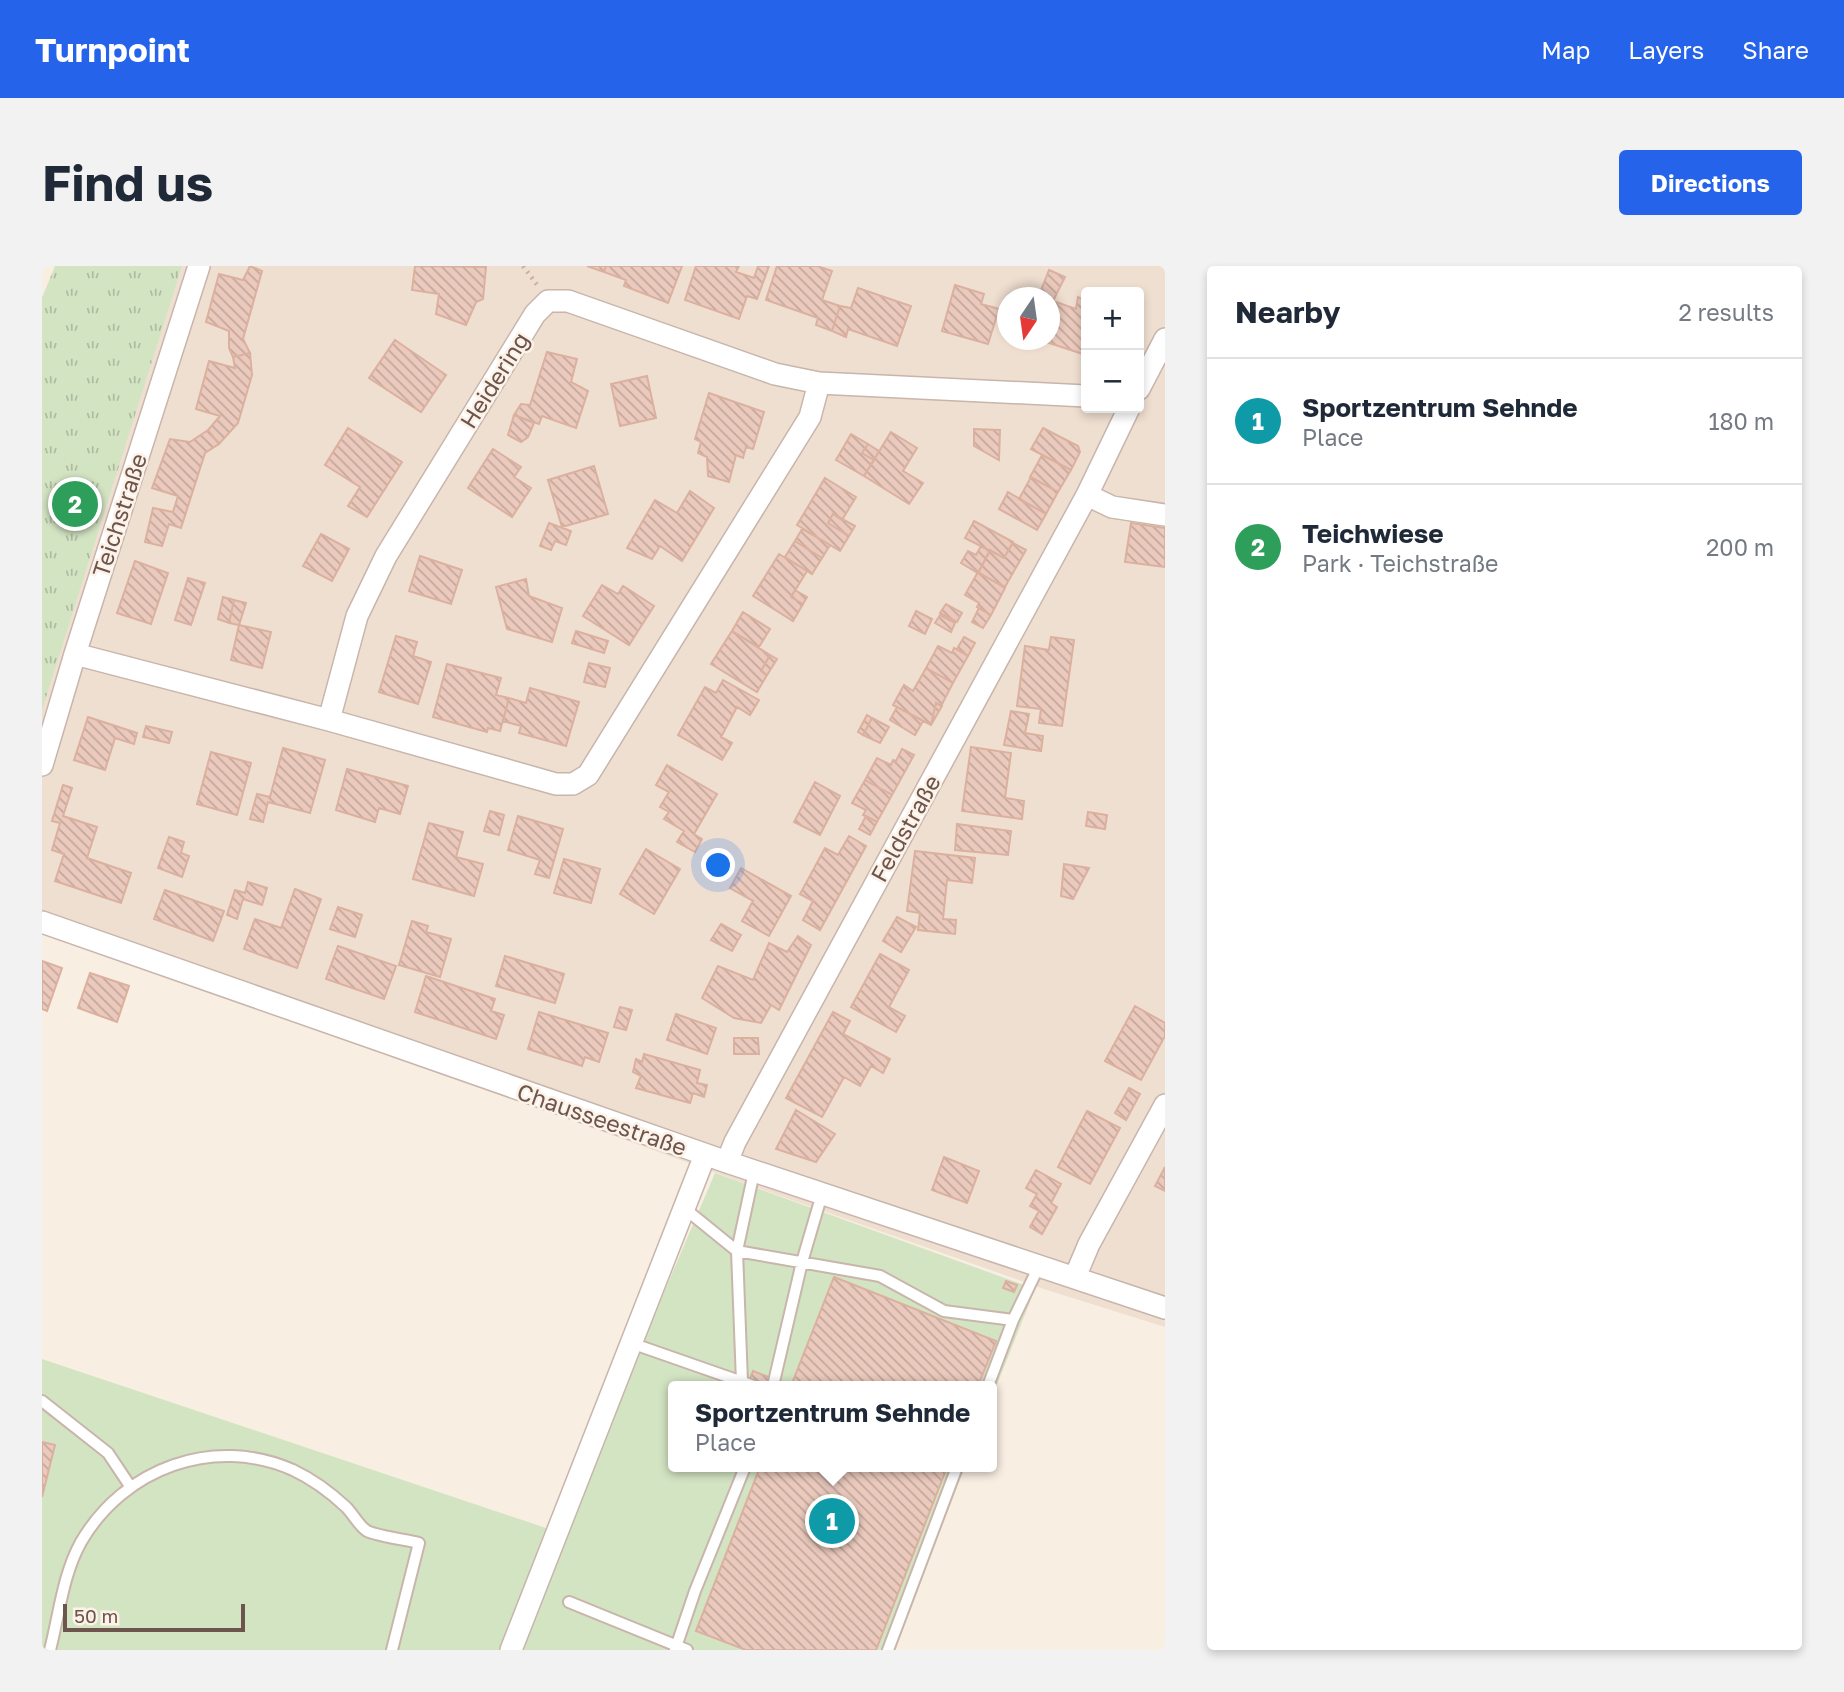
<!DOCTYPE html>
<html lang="en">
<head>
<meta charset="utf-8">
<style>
  body { margin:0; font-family:"Golos Text",sans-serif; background:#f2f2f3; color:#1f2937 }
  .controls { position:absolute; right:21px; top:21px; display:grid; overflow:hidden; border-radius:7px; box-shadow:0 4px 10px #0003 }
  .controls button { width:63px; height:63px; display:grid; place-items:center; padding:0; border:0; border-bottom:2px solid #e0e1e3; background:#fff; color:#1f2937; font:35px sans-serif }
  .compass { position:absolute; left:955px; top:21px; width:63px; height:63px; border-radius:50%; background:#fff; box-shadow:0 4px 10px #0003; rotate:193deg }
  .scale { position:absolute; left:21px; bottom:18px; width:182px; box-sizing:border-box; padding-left:7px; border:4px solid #6d544c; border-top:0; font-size:19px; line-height:24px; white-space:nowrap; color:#6d544c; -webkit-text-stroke:5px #fcf2e7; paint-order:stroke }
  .you { position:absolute; left:677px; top:600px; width:24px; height:24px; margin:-18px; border:5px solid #fff; border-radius:50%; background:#1a73e8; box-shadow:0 0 0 10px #1a73e833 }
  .badge { display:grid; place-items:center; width:46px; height:46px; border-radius:50%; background:#2563eb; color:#fff; font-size:23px; font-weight:700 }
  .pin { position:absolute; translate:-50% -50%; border:4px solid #fff; box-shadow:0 2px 7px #0006 }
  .popup { position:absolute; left:626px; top:1115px; width:329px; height:91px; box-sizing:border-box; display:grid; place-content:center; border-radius:7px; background:#fff; filter:drop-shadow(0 2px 5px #0005); font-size:23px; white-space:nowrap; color:#747a83 }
  .popup b { font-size:26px; color:#1f2937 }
  .popup::after { content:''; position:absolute; left:50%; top:100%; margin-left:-14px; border:14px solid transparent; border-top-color:#fff }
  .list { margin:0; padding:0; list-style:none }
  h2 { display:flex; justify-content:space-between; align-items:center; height:91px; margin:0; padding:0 28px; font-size:30px }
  h2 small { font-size:23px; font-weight:400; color:#747a83 }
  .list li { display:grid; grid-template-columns:46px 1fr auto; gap:21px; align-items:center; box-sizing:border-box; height:126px; padding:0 28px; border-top:2px solid #e0e1e3 }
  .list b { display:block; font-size:26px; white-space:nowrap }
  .list p { margin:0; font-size:23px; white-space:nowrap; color:#747a83 }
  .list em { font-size:23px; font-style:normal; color:#747a83 }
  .map { position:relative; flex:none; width:1123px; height:1384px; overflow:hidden; border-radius:7px }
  header { display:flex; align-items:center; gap:42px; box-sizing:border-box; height:98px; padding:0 35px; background:#2563eb; color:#fff }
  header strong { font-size:33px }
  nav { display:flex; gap:38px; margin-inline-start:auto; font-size:24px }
  .intro { display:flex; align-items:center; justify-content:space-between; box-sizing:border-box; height:168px; padding:0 42px }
  h1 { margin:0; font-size:49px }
  .button { padding:18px 32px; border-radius:7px; background:#2563eb; color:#fff; font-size:24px; font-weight:700 }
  main { display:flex; gap:42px; padding:0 42px }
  aside { flex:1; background:#fff; border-radius:7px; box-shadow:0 4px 10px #0003 }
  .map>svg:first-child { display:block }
</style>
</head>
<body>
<header>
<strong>Turnpoint</strong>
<nav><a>Map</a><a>Layers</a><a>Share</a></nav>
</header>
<div class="intro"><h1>Find us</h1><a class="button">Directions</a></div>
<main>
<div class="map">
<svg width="1123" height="1384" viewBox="0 0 1123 1384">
  <defs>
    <pattern id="grass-tufts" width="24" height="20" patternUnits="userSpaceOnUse" patternTransform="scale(1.75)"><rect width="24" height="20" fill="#d3e4c3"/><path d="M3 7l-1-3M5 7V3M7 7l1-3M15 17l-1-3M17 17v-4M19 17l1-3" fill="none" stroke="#afbba1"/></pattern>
    <pattern id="building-back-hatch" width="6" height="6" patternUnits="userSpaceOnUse" patternTransform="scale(1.75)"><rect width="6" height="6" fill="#ebcabd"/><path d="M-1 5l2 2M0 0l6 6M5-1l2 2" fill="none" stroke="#c3a79c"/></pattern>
  </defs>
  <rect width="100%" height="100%" fill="#f9eee2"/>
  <path fill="#efdfd1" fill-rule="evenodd" d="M13,0h1110v1061l-118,-37 -306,-108 -699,-254v-630zM1044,26h53v116h-53zM966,32h42v42h-42z"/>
  <path fill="url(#grass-tufts)" d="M13,0h127l-140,444v-412z"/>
  <path fill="#d3e4c3" d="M673,907l320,116 -44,111v-14h-318v81h292l-72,183h-851v-291l519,174z"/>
  <path fill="url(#building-back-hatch)" stroke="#dcb09f" stroke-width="2" d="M208,0l12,5 -19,68 7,14 -17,4 -4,-9v-17l-23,-9 13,-48 24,6z
    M373,0l71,1 -3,32 -7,3 -10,23 -30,-11 3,-20 -27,-4z
    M545,0h19l-2,6z
    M564,0h76l-14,37 -44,-17 2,-6 -22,-8z
    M654,0h43l-3,6 18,6 4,-12h11l-12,33 -10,-3 -8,23 -54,-19z
    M735,0h40l15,5 -10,29 18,6 -8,25 -16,-6 2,-7 -52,-18z
    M1007,4l16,7 -12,24 23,8 2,-12 8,4v54l-46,-15h10v-42h-12z
    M913,19l29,9 -3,10 18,5 -11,35 -46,-13z
    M816,22l53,18 -14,40 -49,-17 -2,8 -14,-6 8,-25 11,2z
    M353,74l51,35 -25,37 -52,-34z
    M505,86l30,7 -6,23 17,9 -12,37 -34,-12 -3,8 -25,-9 7,-11 9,1z
    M208,87l2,22 -14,48 -19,21 -11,-14 12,-14 -24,-7 13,-48 26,7 -2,-11z
    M605,110l9,42 -36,8 -9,-42z
    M667,127l55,19 -11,37 -7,-2 -3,11 -7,-3 -7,27 -21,-6 -1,-19 -9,-4 3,-11 -6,-3z
    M472,149l20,8 -6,14 -7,5 -13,-7z
    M306,162l54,34 -35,55 -19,-11 12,-19 -35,-22z
    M1001,162l35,18 2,6 -9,18 -40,-21z
    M932,163l26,1 -1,30 -25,-14z
    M166,164l11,14 -14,9 -24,75 -12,-4 -7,22 -17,-4 8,-34 20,4 5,-16 -26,-8 18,-49 20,3z
    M849,166l26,16 -14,23 20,12 -14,21 -45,-28z
    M809,168l17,10 -6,9 12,7 -10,16 -28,-16z
    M826,178l11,7 -5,9 -12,-7z
    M451,183l28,18 -7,10 17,11 -19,29 -44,-29z
    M1000,189l29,15 -13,22 -28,-15z
    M552,200l14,48 -46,13 -14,-47z
    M989,211l27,15 -12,22 -27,-15z
    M783,212l31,19 -14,23 -9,-6 -5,9 21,13 -9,15 -43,-26z
    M648,225l24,17 -32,53 -22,-15 -8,13 -25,-11 28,-48 22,13z
    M966,226l38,22 -9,16 -38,-21z
    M791,248l22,12 -6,10 -21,-13z
    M932,255l39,21 -9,16 -39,-20z
    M507,257l22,8 -5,14 -11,-4 -4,9 -11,-4z
    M1089,257l34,5v39l-40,-5z
    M760,263l28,16 -8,13 -27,-17z
    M279,268l28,15 -17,32 -29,-15z
    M753,275l27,17 -10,16 -27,-17z
    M971,277l13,7 -21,37 -27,-14 12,-23 14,8z
    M939,280l9,5 -12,22 -17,-10 7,-12 8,4z
    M737,288l28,17 -16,26 12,7 -10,17 -40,-25z
    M378,290l42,14 -11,34 -42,-13z
    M93,295l33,12 -17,51 -34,-11z
    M936,306l27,16 -14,27 -14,-8 2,-4 -14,-8z
    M146,312l17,5 -14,42 -16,-5z
    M484,313l3,17 33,12 -10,34 -45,-13 -11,-42z
    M560,319l16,9 5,-8 31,20 -25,39 -46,-29z
    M753,324l12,7 -4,7 -12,-7z
    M181,331l11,3 -5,23 -11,-4z
    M192,334l12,3 -7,22 -10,-2z
    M904,338l16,9 -5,9 -17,-9z
    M937,342l12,7 -8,13 -11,-6z
    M874,345l16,8 -7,15 -16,-8z
    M701,346l27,17 -11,18 -27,-16z
    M898,349l15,8 -4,9 -16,-9z
    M197,359l32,7 -9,36 -31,-8z
    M534,365l32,10 -4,12 -32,-10z
    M690,365l38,24 -9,16 6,4 -10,17 -46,-28z
    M354,370l21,6 -4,14 18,6 -13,42 -39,-12z
    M922,371l11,6 -7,13 -11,-7z
    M1009,371l23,3 -12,86 -23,-3 2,-14 -24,-3 8,-60 24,4z
    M896,380l14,7 2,-5 14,8 -15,27 -27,-15z
    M728,389l7,4 -10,16 -6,-4z
    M547,397l21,5 -5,19 -21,-5z
    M405,398l54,14 -5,17 13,3 -9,33 -12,-3 -1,4 -54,-15z
    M884,402l27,15 -12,23 -5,-3 -5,22 -38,-20 11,-20 9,6z
    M681,414l36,20 -9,15 -13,-8 -16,30 11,6 -10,17 -44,-25 27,-48 11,6z
    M488,422l49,14 -13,44 -47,-13 2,-7 -18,-5 6,-23 17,5z
    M894,437l6,3 -11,19z
    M855,441l26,14 -8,14 -25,-15z
    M969,445l18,3 -4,19 18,3 -2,15 -37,-6z
    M825,449l5,3 -9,17 -5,-3z
    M46,451l49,16 -3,11 -19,-6 -10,32 -31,-10z
    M830,452l17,9 -9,16 -17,-8z
    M104,460l26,6 -3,11 -26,-6z
    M929,481l40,6 -6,45 19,3 -2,18 -60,-8z
    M241,482l42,12 -15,53 -42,-11 -5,20 -13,-3 7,-25 13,3z
    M860,483l12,6 -22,40 -27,-15 12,-22 14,7 2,-5 3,1z
    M169,486l40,11 -14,52 -40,-11z
    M625,499l50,29 -23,40 8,5 -7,13 -18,-10 7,-11 -20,-12 5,-7 -9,-5 9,-15 -13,-7z
    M305,503l61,17 -8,28 -21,-6 -4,14 -39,-12z
    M823,514l27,15 -15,27 -14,-7 3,-5 -14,-7z
    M773,516l25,14 -20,39 -26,-13z
    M21,519l9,3 -9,28 34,11 -10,31 44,15 -10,30 -66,-22 9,-27 -12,-4 8,-27 -8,-2z
    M448,545l14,4 -5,20 -15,-4z
    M1046,546l19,3 -2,14 -19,-3z
    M476,550l45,13 -14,49 -14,-4 5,-14 -32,-10z
    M824,550l11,6 -7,13 -11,-6z
    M387,557l34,9 -7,25 27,7 -9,32 -61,-17z
    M915,558l54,7 -3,24 -53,-5z
    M807,570l17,10 -46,84 -17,-10 10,-19 -13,-7 25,-46 13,7z
    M127,571l15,5 -3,11 8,3 -7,21 -24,-9z
    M604,583l34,20 -26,45 -34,-20z
    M873,585l60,7 -3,25 -25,-3 -4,39 13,1 -1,14 -37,-4 2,-17 -13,-2z
    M522,593l36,10 -9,34 -37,-10z
    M1022,598l25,4 -16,31 -12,-3z
    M699,602l50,28 -22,40 -27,-15 11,-20 -23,-13z
    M206,616l19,6 -5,17 -19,-6 -6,20 -10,-4 8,-25 10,3z
    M253,623l26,10 -24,69 -53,-19 11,-30 26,9z
    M123,624l59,21 -11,30 -59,-22z
    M296,641l24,8 -7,22 -25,-8z
    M855,651l19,10 -15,25 -18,-11z
    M370,655l16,5 -2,6 25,7 -11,38 -41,-12z
    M679,658l20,11 -9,16 -21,-11z
    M756,670l13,9 -32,65 -8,-5 -10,18 -27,-5 -32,-20 16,-32 35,14 16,-37 18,9z
    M296,680l58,20 -12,33 -58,-20z
    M838,688l29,16 -20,37 16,9 -9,16 -45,-25z
    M463,690l59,18 -9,29 -59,-17z
    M0,695l20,7 -15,43 -5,-2z
    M48,707l39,13 -12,36 -39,-14z
    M384,710l69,23 -4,12 13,4 -8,24 -81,-27z
    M1093,740l30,17v13l-24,44 -36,-19z
    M578,741l12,3 -6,20 -12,-3z
    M497,746l69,21 -9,29 -14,-5 -3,9 -54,-17z
    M791,746l17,9 -7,13 47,25 -7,14 -12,-7 -11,20 -16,-9 -22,40 -36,-19z
    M634,748l40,14 -9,26 -40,-14z
    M692,772h24l1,16h-25z
    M602,788l56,16 -3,13 10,2 -3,12 -11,-4 -3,10 -54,-15 5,-12 -8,-4 3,-13 6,3z
    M1087,822l11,6 -14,26 -11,-7z
    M754,844l39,24 -19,28 -40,-13z
    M1045,845l33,17 -30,56 -32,-17z
    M902,891l35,14 -12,32 -35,-13z
    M1123,901v24l-10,-5z
    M994,904l25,14 -10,19 6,4 -15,27 -12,-7 9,-16 -9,-5 7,-12 -11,-6z
    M792,1011l162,64 -18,45h-187z
    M964,1015l11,4 -3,7 -11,-4z
    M711,1105l39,15h-45z
    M0,1176l13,3 -13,52z
    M718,1201h187l-71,183h-130l-50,-19z"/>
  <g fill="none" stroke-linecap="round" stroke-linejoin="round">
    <g stroke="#c8b5ab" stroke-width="14">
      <path id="service" d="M642,942l53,43 143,25 64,35 69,9
        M589,1077l123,43
        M700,1116l-5,-131 17,-79
        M731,1120l29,-124 20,-68
        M946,1120l25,-66 26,-54
        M0,1135l66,52 22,33
        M527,1336l118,48
        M8,1384c9,-35 13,-76 31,-108 43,-74 133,-107 212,-72 19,9 38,23 53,37 7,7 13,19 21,24 10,5 40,9 52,12l-27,107
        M633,1384l20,-59 50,-124
        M846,1384l69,-183"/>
    </g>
    <g stroke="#c8b5ab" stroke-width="24">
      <path id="minor" d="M1097,123l26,-50
        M1045,229l25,12 53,8
        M33,388l254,66 227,64h17l15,-9 222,-358 9,-34
        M287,454l28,-104 29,-60 149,-242 13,-13h20l207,73 44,9 267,13
        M0,499l33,-111 124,-388
        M0,656l685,240 438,146
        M685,896l8,-20 352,-647 42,-87
        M1033,1011l14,-33 76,-139
        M469,1384l194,-495"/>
    </g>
    <path stroke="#cfaea1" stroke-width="4.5" stroke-dasharray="2 5" stroke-linecap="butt" d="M481,0l15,20"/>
    <use href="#service" stroke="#fff" stroke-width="10"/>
    <use href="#minor" stroke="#fff" stroke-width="21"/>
  </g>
  <g text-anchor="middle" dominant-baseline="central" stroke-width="5" stroke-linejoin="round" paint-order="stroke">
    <g font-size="23" fill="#6d544c" stroke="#fcf2e7">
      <text transform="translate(452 114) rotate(-58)">Heidering</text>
      <text transform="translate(77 249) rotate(-72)">Teichstraße</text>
      <text transform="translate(863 562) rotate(-61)">Feldstraße</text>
      <text transform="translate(560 853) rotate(19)">Chausseestraße</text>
    </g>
  </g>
</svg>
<div class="controls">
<button>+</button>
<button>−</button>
</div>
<svg class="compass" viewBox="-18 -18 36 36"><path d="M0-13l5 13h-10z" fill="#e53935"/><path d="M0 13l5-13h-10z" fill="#747a83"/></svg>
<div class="scale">50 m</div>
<div class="you"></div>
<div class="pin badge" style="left:790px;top:1255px;background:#0f9aa8">1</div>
<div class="popup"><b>Sportzentrum Sehnde</b>Place</div>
<div class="pin badge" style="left:33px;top:238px;background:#2e9e5b">2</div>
</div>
<aside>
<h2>Nearby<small>2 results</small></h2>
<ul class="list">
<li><span class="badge" style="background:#0f9aa8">1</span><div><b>Sportzentrum Sehnde</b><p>Place</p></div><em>180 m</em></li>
<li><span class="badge" style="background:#2e9e5b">2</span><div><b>Teichwiese</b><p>Park · Teichstraße</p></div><em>200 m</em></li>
</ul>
</aside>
</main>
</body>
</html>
